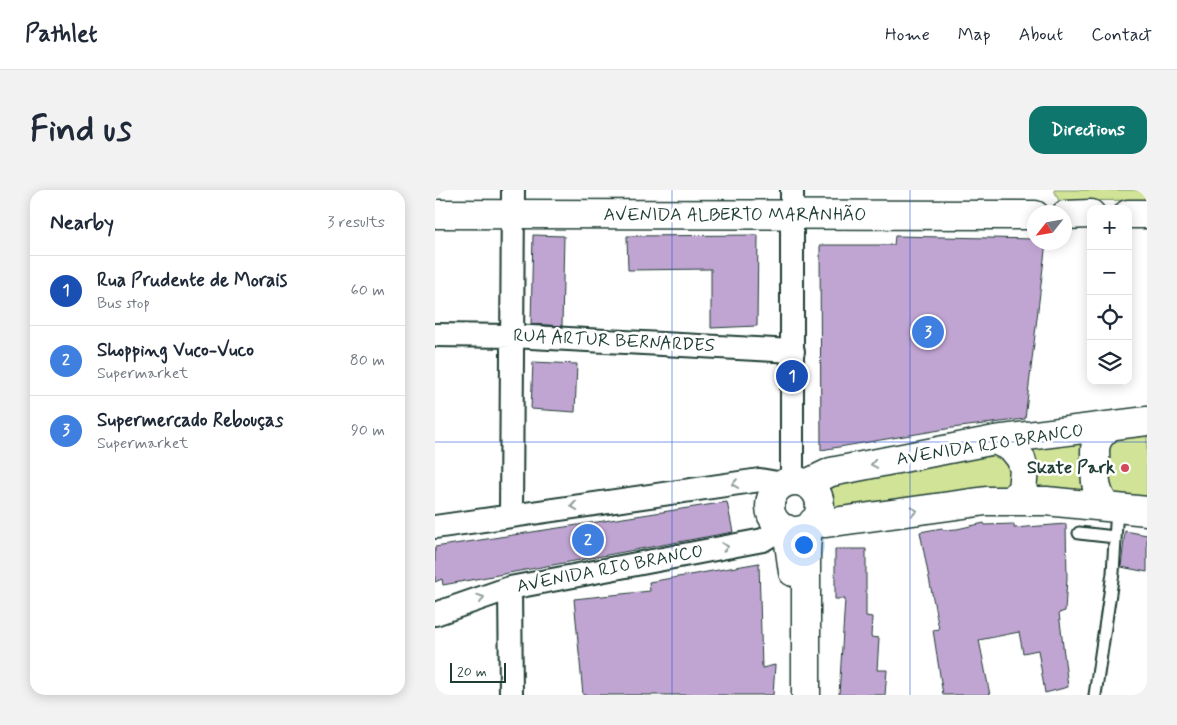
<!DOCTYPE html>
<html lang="en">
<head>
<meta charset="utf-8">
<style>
  body { margin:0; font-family:Mynerve,sans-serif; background:#f2f2f3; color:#1f2937 }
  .controls { position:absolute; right:15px; top:15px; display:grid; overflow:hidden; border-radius:10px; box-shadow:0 2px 12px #0003 }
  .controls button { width:45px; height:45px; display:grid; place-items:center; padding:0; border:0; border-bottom:1px solid #e0e1e3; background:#fff; color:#1f2937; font:25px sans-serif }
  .compass { position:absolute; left:592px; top:15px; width:45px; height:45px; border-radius:50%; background:#fff; box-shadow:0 2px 12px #0003; rotate:239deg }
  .scale { position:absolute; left:15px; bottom:12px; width:56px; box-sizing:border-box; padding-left:5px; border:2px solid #1f3d34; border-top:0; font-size:14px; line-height:18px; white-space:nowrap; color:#1f3d34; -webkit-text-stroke:4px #fff; paint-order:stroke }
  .you { position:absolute; left:368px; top:354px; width:18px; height:18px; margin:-12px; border:4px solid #fff; border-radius:50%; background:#1a73e8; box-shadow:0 0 0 8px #1a73e833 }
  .badge { display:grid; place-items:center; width:32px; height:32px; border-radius:50%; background:#0f766e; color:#fff; font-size:16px; font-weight:700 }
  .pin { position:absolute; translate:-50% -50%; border:2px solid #fff; box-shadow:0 1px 5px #0006 }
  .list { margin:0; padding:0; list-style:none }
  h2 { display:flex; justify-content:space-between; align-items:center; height:65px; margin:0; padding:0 20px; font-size:21px }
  h2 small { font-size:16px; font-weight:400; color:#747a83 }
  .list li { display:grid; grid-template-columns:32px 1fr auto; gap:15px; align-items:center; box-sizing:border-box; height:70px; padding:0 20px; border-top:1px solid #e0e1e3 }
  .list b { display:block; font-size:19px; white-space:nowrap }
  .list p { margin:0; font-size:16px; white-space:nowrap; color:#747a83 }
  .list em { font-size:16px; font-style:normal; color:#747a83 }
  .icon { flex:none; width:28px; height:28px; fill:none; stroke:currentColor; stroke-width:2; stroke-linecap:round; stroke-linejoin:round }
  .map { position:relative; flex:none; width:712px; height:505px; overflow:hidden; border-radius:15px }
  header { display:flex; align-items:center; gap:30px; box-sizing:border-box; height:70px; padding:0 25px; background:#fff; border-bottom:1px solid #e0e1e3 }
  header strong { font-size:24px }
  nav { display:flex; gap:28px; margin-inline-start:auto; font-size:18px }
  .intro { display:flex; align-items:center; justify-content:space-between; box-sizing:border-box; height:120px; padding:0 30px }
  h1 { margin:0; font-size:35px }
  .button { padding:12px 22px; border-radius:15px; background:#0f766e; color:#fff; font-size:18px; font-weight:700 }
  main { display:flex; gap:30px; padding:0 30px }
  aside { flex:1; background:#fff; border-radius:15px; box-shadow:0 2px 12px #0003 }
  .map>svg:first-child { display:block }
</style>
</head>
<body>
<header>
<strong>Pathlet</strong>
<nav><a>Home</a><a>Map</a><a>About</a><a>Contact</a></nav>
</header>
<div class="intro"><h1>Find us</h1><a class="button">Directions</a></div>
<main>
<aside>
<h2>Nearby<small>3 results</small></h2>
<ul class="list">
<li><span class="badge" style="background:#1a4fb4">1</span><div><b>Rua Prudente de Morais</b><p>Bus stop</p></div><em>60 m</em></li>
<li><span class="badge" style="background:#3f7fe0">2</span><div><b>Shopping Vuco-Vuco</b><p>Supermarket</p></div><em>80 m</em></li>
<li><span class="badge" style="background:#3f7fe0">3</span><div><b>Supermercado Rebouças</b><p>Supermarket</p></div><em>90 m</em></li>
</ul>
</aside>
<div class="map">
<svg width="712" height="505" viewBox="0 0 712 505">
  <rect width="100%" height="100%" fill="#fff"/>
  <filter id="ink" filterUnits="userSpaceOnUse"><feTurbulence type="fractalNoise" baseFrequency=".02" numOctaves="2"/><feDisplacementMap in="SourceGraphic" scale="10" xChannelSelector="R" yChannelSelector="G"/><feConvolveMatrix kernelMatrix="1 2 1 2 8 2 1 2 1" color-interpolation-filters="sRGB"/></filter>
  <g filter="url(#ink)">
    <path fill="#d1e397" stroke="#789066" d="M619,0h93v10l-88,1z
      M712,239v73l-35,-5 -9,-17 8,-43z
      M647,250l8,53 -53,-4 -4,-36 1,-5z
      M557,260l17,1 4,38 -186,20 -3,-22z"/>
    <path fill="#c0a5d2" stroke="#1f3d34" d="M98,45l31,1 -2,90 -31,-2z
      M323,45l-1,91 -46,2v-59l-83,1 -1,-34z
      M460,46l140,3v3h11l-21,177 -73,9 -131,22 -1,-205h74z
      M98,172l44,2 -2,48 -44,-3z
      M292,312l6,30 -290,53 -1,-6 -7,3v-35z
      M549,333l1,2 29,-1v4l52,-4 1,54 -2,33 -6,2 9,74 -23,6 -7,-43 -15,3 -4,-21 -40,8 11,55h-47l-10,-65 6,-1 -19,-97 22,-4 1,2 14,-1z
      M690,341l22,4v37l-26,-5z
      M400,359h31v67l6,1 -1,20 8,1 -2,32h10l-2,25h-46l6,-96h-10z
      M324,373l3,105 13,-3 -2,30h-190l-9,-96 76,-8 -1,-9z"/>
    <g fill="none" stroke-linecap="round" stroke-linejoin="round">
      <g stroke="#1f3d34" stroke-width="15">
        <path id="service" d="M644,343l36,4
          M660,505l18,-122 4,-65"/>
      </g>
      <g stroke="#1f3d34" stroke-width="26">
        <path id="minor" d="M0,145l77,1 281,15
          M350,293l6,-6 1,-6v-281
          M76,325l2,-325
          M0,337l325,-47 23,4
          M75,398l1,107
          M0,424l75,-26 253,-48 21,-13"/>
      </g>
      <g stroke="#1f3d34" stroke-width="31">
        <path id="tertiary" d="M0,24l600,1
          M693,24h19
          M630,25l26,-1"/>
      </g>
      <g stroke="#1f3d34" stroke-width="31">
        <path id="secondary" d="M560,250l17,8 9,11 3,11 -2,19 -10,12
          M335 316a25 25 0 1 1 50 0a25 25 0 1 1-50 0Z
          M371,294l25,-12 164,-32 152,-19
          M672,317c-15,-16 -11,-36 -12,-56 0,-11 6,-17 14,-24
          M378,332l13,1 160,-22h60l101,10
          M352,339l6,43
          M371,505v-143l1,-16 3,-10"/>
      </g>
      <use href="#service" stroke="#fff" stroke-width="11"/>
      <use href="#minor" stroke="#fff" stroke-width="22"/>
      <use href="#tertiary" stroke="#fff" stroke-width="28"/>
      <use href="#secondary" stroke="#fff" stroke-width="28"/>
    </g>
    <defs><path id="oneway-chevron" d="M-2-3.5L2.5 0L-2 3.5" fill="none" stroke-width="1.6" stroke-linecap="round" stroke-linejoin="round" transform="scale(1.25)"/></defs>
    <g stroke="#8f9e9a">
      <use href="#oneway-chevron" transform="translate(439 274) rotate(169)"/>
      <use href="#oneway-chevron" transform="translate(300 294) rotate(172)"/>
      <use href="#oneway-chevron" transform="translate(139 316) rotate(172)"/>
      <use href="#oneway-chevron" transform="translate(479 321) rotate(-8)"/>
      <use href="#oneway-chevron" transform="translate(290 357) rotate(-11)"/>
      <use href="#oneway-chevron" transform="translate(46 408) rotate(-19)"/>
    </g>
  </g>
  <path fill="none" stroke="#1d4ed8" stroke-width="1" stroke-opacity="0.55" d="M237,0v505M475,0v505M0,252h712"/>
  <circle fill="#d1495b" stroke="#fff" stroke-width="2" cx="690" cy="278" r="5"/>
  <g text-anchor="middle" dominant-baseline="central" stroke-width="5" stroke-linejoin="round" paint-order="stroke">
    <g font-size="18" fill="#1f3d34" stroke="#fff">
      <text x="300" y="25">AVENIDA ALBERTO MARANHÃO</text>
      <text transform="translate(179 151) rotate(3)">RUA ARTUR BERNARDES</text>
      <text transform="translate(555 255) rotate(-9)">AVENIDA RIO BRANCO</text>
      <text transform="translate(175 379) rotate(-11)">AVENIDA RIO BRANCO</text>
    </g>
    <g font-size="18" font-weight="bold" fill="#1f3d34" stroke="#fff" text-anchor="end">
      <text x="680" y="278">Skate Park</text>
    </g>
  </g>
</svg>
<div class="controls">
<button>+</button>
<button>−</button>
<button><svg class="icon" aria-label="locate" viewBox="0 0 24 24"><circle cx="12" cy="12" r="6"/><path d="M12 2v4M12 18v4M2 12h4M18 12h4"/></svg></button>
<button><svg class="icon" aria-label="layers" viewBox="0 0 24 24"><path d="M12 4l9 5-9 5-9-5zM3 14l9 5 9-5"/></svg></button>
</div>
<svg class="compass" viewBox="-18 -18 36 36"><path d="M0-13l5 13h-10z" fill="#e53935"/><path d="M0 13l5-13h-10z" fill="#747a83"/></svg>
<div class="scale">20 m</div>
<div class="you"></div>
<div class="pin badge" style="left:357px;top:186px;background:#1a4fb4">1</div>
<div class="pin badge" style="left:153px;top:350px;background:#3f7fe0">2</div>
<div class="pin badge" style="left:493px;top:142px;background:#3f7fe0">3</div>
</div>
</main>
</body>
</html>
